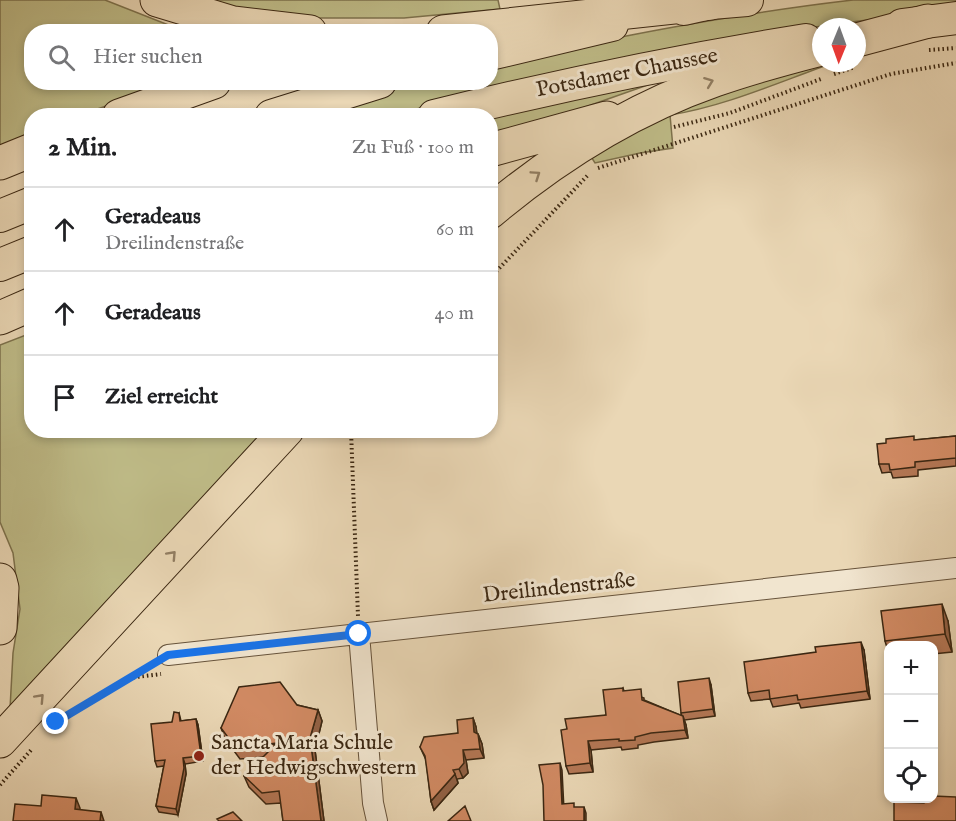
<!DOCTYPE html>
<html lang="de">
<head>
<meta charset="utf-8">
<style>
  body { margin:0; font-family:"IM FELL English",serif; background:#f6f6f6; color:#202124 }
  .controls { position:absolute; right:18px; bottom:18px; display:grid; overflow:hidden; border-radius:12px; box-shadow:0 3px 9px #0003 }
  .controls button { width:54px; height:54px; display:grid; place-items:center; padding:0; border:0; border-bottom:2px solid #e0e0e0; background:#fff; color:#202124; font:30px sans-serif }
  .compass { position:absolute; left:812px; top:18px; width:54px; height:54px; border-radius:50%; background:#fff; box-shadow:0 3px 9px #0003; rotate:181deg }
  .stop { position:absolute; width:18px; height:18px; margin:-14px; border:4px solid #1a73e8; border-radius:50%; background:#fff }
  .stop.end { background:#1a73e8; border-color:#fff; box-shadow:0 2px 6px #0008 }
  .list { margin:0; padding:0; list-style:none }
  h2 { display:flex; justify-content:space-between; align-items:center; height:78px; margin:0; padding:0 24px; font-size:26px }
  h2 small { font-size:20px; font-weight:400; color:#757577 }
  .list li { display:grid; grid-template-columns:39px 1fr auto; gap:18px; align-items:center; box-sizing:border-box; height:84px; padding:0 24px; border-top:2px solid #e0e0e0 }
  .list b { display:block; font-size:22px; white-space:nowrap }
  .list p { margin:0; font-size:20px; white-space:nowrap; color:#757577 }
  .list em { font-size:20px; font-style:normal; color:#757577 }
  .icon { flex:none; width:33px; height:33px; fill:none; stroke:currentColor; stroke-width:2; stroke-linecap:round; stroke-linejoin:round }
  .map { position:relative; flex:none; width:956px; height:821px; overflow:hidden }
  .search { position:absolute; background:#fff; box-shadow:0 3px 9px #0003; left:24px; top:24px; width:474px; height:66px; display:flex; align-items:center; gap:15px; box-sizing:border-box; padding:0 21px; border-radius:24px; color:#757577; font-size:22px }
  .panel { position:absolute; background:#fff; box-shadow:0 3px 9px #0003; left:24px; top:108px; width:474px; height:330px; border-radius:24px }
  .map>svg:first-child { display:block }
</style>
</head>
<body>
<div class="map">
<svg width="956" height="821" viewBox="0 0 956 821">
  <rect width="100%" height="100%" fill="#ead7b5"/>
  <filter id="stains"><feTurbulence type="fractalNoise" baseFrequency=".00333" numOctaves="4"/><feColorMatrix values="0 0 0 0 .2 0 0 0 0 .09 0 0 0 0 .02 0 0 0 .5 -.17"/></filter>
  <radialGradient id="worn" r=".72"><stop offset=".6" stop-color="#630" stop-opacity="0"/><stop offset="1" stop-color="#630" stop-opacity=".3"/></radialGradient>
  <path fill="#bfbc88" stroke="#7d724d" stroke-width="1.5" d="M0,0h105l66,26 24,5 -163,1v50l141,1 -93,32 -48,1 -1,19 -31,13z
    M203,0h295l2,9 -96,9h-95l-66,-8z
    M853,0h103v8l-178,24 -347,73 -36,10 -92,1 114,-33 73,-1 1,-18c120,-26 240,-50 362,-64z
    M821,63h12c-54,19 -107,43 -163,52l3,33 -33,5 -45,10 -7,-11 80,-43z
    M656,82l-99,35 -66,19v-19z
    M31,333l1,97 233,1 -255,278 3,-56 7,-44 -7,-56 -13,-31v-177z"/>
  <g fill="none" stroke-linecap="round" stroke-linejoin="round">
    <g stroke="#67533b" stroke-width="22">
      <path id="street" d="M359,634l14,169 4,18
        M168,655l788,-87"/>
    </g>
    <g stroke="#3b2712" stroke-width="34">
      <path id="primary" d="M684,9l27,-6 36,-3
        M902,25l54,-7
        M490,54l122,-29
        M271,116l109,-34
        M434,116c123,-30 247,-56 372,-76
        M0,216l32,-13
        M0,265l32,-13"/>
    </g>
    <g stroke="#3b2712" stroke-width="35">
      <path id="highway" d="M157,0l76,23 77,9
        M443,32l268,-29
        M857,40l71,-19
        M119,116l95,-34
        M490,150l117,-32
        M0,163l32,-13
        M490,212c67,-56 142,-103 225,-132 34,-12 71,-22 106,-31
        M0,318l32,-14
        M0,580l2,8 -2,40
        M0,741l287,-311"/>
    </g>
    <path stroke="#3b2712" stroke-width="4" stroke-dasharray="1.5 3" stroke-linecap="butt" d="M929,50l27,-2
      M834,74l21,-7
      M674,127l56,-14 91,-34
      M598,168l293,-94 65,-11
      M490,278l99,-104
      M351,430l7,186
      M129,678l32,-4
      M55,723l96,-58
      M0,785l32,-36"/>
    <use href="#street" stroke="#f1e5cf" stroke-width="20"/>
    <use href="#primary" stroke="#ead7b5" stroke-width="32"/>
    <use href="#highway" stroke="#ead7b5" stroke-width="33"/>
  </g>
  <path fill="#b47755" stroke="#3b2712" stroke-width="1.5" d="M956,436v30l-38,4v6l-25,2 -2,-6 -9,1 -3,-9 36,-24z
    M948,621l4,31 -19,2v-9h-45v6l-3,-10z
    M864,650l6,49 -69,9 -2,-5 -26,4 -3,-8 -19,2 -3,-8z
    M711,685l4,31 -31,4 2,5 2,13 -34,4 -16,3v3l-16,2 -1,-3 -30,3 2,22 -24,2 -3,-8 1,-37 39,-14 17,-27 1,3 20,7v2l38,16 -1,-3z
    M297,705l21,5 4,11 -7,29 9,71h-41l-2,-18 -15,1 -17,-17 -5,-11 20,-19 -24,2 -15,-20 -4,-11z
    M179,713l2,8 15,-2 2,6 5,36 -18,3 1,10 -8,41 -19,-3 -3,-6 8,-40 -7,1 -2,-6 17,-39z
    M473,718l3,9 1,6 1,1 4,10 2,14 -18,2 2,13 -5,5 -6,1 1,4 -24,27 -3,-9 -5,-41 -6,-13 38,-14z"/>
  <path fill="#926145" stroke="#3b2712" stroke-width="1.5" d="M942,604l6,17 4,31 -7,-18z
    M861,642l3,8 6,49 -3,-8z
    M709,678l2,7 4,31 -2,-7z
    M318,710l4,11 -7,29 9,71h-3l-11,-83z
    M683,716l3,9 2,13 -3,-8z
    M473,718l3,9 1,14 -3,-9z
    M196,719l2,6 5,36 -2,-5z
    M478,734l4,10 2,14 -4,-9z
    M588,741l3,9 2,22 -3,-9z
    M463,750l3,10 2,13 -5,5 -4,-9z
    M183,758l2,6 1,10 -8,41 -2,-6z
    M560,763l2,7 2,40 -2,-6z
    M455,774l3,9 -24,27 -3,-9z
    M76,798l4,10 -1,11 -4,-10z
    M584,807l2,6v8h-2z
    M101,812l3,9h-4z"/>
  <path fill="#d18a63" stroke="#3b2712" stroke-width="1.5" d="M914,436v4l42,-4v22l-41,4v5l-25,3 -1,-6h-10l-2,-20 9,-1v-4z
    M942,604l3,30 -60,7 -4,-30z
    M861,642l6,49 -69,9 -1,-5 -27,4 -1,-9 -21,3 -4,-31 72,-10 -1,-5z
    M709,678l4,31 -32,4 -3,-31z
    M280,682l17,23 21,5 -8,28 11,83h-38l-4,-30 -17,2 -18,-17 33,-33 -41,5 -15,-20 18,-41z
    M623,688v3l18,-2 1,11 41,16 2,14 -34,3 -16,4v3l-16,1v-2l-31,2 2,22 -24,3 -5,-36 6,-1 -2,-10 41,-4 -3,-25z
    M174,712l5,1 1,8 16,-2 5,37 -18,2 1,10 -8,41 -20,-3 9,-46 -10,1 -4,-37 21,-2z
    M473,718l1,14 4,2 2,15 -17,1 1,13 -5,6 -6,1 2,4 -24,27 -6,-45 -5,-9 4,-10 34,-4 -1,-13z
    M560,763l2,41 12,-1v4h10v14h-40l-1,-36 -4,-20z
    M42,795l34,3 -1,11 26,3 -1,9h-87l2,-17 26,2z
    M933,796l23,1v24h-62v-19l30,1 1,-5h8z
    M465,806l6,15h-23z
    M233,812l9,9h-23l-2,-2z"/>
  <defs><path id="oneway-chevron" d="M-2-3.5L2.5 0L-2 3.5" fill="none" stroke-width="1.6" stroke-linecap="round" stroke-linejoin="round" transform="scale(1.5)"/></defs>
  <g stroke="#927f64">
    <use href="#oneway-chevron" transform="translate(709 82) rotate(-21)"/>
    <use href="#oneway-chevron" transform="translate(536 175) rotate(-34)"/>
    <use href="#oneway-chevron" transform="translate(172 555) rotate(-47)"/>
    <use href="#oneway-chevron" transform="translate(40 698) rotate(-47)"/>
  </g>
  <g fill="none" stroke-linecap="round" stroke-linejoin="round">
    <path stroke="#1a73e8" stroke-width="8" d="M56,722l112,-67 191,-21"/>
  </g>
  <circle fill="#8f2418" stroke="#f1e5cf" stroke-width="2" cx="199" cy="756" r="6"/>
  <g text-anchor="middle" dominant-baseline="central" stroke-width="6" stroke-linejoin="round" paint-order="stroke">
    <g font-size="22" fill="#3b2712" stroke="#f1e5cf">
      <text transform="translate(627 73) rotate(-11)">Potsdamer Chaussee</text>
      <text transform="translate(559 588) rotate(-6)">Dreilindenstraße</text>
    </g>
    <g font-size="22" fill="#3b2712" stroke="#f1e5cf" text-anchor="start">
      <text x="211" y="743">Sancta Maria Schule<tspan x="211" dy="25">der Hedwigschwestern</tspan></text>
    </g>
  </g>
  <rect width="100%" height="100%" filter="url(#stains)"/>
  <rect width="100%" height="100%" fill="url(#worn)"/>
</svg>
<div class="controls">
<button>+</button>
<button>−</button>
<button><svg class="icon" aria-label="locate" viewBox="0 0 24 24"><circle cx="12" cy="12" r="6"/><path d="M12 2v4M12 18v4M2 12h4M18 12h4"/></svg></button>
</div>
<svg class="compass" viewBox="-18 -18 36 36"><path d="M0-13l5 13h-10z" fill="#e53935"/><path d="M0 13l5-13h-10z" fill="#757577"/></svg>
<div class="stop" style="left:359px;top:634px"></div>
<div class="stop end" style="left:56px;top:722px"></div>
<div class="search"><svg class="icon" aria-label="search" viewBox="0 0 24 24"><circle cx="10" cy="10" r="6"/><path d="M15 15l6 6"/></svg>Hier suchen</div>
<section class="panel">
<h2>2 Min.<small>Zu Fuß · 100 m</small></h2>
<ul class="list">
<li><svg class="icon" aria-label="ahead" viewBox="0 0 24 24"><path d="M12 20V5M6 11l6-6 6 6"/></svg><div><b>Geradeaus</b><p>Dreilindenstraße</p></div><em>60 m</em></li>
<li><svg class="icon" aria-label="ahead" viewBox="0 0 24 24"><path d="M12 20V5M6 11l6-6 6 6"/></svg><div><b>Geradeaus</b></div><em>40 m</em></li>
<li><svg class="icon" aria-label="arrive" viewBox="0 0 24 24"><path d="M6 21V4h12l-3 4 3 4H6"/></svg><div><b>Ziel erreicht</b></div></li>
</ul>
</section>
</div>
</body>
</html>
